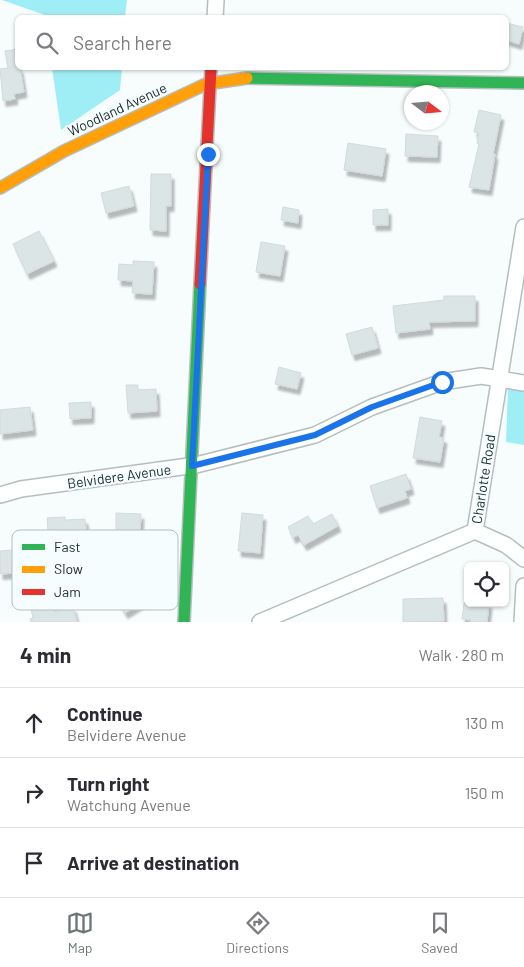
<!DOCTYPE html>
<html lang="en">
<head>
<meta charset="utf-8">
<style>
  body { margin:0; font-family:Barlow,sans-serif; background:#f2f2f3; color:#2b2b33 }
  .controls { position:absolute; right:15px; bottom:15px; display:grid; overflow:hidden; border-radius:8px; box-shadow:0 1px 4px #0004 }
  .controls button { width:45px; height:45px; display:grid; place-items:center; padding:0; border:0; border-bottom:1px solid #e1e1e2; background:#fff; color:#2b2b33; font:25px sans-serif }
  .compass { position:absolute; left:404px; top:85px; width:45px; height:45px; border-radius:50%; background:#fff; box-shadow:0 1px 4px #0004; rotate:106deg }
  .stop { position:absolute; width:15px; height:15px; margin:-11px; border:4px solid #1a73e8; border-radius:50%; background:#fff }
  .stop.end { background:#1a73e8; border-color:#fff; box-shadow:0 1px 5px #0008 }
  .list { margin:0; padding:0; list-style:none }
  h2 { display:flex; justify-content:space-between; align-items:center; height:65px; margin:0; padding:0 20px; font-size:21px }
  h2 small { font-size:16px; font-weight:400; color:#7c7c81 }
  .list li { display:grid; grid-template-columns:32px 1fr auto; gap:15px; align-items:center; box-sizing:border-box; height:70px; padding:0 20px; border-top:1px solid #e1e1e2 }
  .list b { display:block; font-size:19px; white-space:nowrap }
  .list p { margin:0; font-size:16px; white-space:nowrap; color:#7c7c81 }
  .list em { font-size:16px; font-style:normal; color:#7c7c81 }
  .icon { flex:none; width:28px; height:28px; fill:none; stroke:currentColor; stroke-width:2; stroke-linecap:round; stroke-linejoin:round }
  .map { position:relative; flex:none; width:524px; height:622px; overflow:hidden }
  .search { position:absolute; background:#fff; box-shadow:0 1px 4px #0004; left:15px; right:15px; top:15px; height:55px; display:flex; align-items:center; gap:12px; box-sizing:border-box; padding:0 18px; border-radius:8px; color:#7c7c81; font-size:19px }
  .sheet { height:275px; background:#fff }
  nav { display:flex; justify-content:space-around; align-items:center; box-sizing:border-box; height:70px; border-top:1px solid #e1e1e2; background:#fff; font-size:14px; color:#7c7c81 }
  nav a { display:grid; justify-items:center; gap:2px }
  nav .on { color:#6b7777 }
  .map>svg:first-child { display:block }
</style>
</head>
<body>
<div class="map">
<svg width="524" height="622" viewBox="0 0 524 622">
  <defs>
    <filter id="shadow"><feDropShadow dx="3" dy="5.5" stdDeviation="1" flood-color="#0004"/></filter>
  </defs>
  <rect width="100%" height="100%" fill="#f7fcfc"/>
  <path fill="#a0eef5" d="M2,0h125l-2,17 -80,1v-3z
    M52,68h70l-2,22 -59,40z
    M508,386l16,5v54l-18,-3z"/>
  <path fill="#dce5e6" stroke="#d1dbdc" filter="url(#shadow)" d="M506,23l17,4 -4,17 -13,-4z
    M18,49v19h2l4,24 -10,2 1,5 -12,2 -3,-32 8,-1 -3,-17z
    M479,110l22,5 -8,39h2l-6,36 -20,-3 10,-43 -2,-1 2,-10 -5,-1z
    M406,134l32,2 -1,21 -32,-1z
    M348,143l38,6 -4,27 -38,-6z
    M151,174h20v32h-5v25l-16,-1z
    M129,186l5,20 -28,7 -5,-20z
    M283,207l16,3 -1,13 -17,-3z
    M388,209v16h-15v-15z
    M39,231l15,30 -27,13 -14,-30z
    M261,242l24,4 -5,30 -24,-4z
    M133,261l21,1 -2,32 -20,-1 1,-12 -15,-1 1,-16 14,1z
    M444,296h31v25l-46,1 1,7 -34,4 -3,-27 51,-6z
    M372,327l6,21 -26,7 -6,-21z
    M279,367l22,6 -4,16 -22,-5z
    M126,385h12v5l18,-1 1,22 -29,2z
    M91,402v16l-21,1 -1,-16z
    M30,407l3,23 -33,4v-24z
    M420,417l22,4 -3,16 5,1 -4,24 -27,-4z
    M406,474l5,15 -6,2 2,7 -30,10 -7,-22z
    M116,513l25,1 -1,19 -24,-1z
    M242,513l21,2 -3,38 -22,-2z
    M332,514l6,12 -34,19 -6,-10 -5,3 -5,-11 20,-11 5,8z
    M65,517v3l20,-1 2,23 -38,2 -2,-26z
    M15,550l1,23 -16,1v-23z
    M147,572l7,13 -11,6 5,8 -23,14 -14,-23z
    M443,598l1,23 -41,1v-23z
    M53,603l2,9 18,-5 4,15h-46l-1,-3 3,-1 -2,-9z
    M464,603h25l-2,19h-17l1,-2 -9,-1z"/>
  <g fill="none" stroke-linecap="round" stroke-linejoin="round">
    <g stroke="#b5bebe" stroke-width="18">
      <path id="street" d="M215,18l1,-18
        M0,495l21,-6 175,-24 119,-30 57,-28 70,-25 39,-6 43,7
        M475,531l31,14 18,14
        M260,622l215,-91 49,-304
        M522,622l2,-36"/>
    </g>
    <g stroke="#b5bebe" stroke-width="14">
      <path id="fast" d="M247,78l277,5
        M184,622l16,-338"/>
    </g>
    <g stroke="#b5bebe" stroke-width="14">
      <path id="slow" d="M0,188l64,-37 142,-67 41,-6"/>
    </g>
    <g stroke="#b5bebe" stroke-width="14">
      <path id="jam" d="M200,284l11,-216"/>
    </g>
    <use href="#street" stroke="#feffff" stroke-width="15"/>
    <use href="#fast" stroke="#30b455" stroke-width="11"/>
    <use href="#slow" stroke="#ff9f0a" stroke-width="11"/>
    <use href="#jam" stroke="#e5322d" stroke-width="11"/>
  </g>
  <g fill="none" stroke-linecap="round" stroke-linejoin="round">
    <path stroke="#1a73e8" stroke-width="6" d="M208,154l-16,312 123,-31 57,-28 70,-25"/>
  </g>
  <g text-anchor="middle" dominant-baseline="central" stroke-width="4.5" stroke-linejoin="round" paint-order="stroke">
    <g font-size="14" fill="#202f30" stroke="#f5fdfe">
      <text transform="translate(117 109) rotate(-25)">Woodland Avenue</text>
      <text transform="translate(119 476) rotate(-8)">Belvidere Avenue</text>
      <text transform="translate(483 479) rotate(-81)">Charlotte Road</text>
    </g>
  </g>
  <rect x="12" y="530" width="166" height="80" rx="8" fill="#f5fdfe" stroke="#b5bfc0" stroke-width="1"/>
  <rect x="22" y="544" width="23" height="6" fill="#30b455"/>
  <rect x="22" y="566" width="23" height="7" fill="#ff9f0a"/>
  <rect x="22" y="589" width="23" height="6" fill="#e5322d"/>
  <g font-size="14" fill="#202f30">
    <text x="54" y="552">Fast</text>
    <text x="54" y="574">Slow</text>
    <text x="54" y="597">Jam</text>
  </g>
</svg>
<div class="controls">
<button><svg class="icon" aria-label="locate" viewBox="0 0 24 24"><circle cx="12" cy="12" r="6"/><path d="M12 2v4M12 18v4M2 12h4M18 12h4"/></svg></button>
</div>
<svg class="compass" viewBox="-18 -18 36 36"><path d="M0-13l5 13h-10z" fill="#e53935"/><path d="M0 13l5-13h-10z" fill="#7c7c81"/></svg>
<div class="stop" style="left:442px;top:382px"></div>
<div class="stop end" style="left:208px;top:154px"></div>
<div class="search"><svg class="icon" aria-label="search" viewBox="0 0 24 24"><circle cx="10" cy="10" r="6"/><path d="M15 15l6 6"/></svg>Search here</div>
</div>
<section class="sheet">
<h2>4 min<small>Walk · 280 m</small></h2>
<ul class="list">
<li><svg class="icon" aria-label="ahead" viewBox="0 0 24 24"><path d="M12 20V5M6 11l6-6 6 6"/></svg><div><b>Continue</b><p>Belvidere Avenue</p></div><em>130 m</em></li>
<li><svg class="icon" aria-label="right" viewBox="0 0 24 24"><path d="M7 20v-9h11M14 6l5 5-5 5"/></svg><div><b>Turn right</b><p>Watchung Avenue</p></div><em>150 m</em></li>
<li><svg class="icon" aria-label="arrive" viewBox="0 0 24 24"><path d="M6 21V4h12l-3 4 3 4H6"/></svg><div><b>Arrive at destination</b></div></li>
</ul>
</section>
<nav>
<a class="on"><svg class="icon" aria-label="map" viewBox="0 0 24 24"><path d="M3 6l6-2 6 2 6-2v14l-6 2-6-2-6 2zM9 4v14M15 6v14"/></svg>Map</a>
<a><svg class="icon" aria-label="directions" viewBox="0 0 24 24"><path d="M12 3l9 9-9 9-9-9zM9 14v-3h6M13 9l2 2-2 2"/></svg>Directions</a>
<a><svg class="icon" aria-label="saved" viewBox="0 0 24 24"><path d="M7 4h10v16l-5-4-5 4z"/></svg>Saved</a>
</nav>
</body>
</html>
